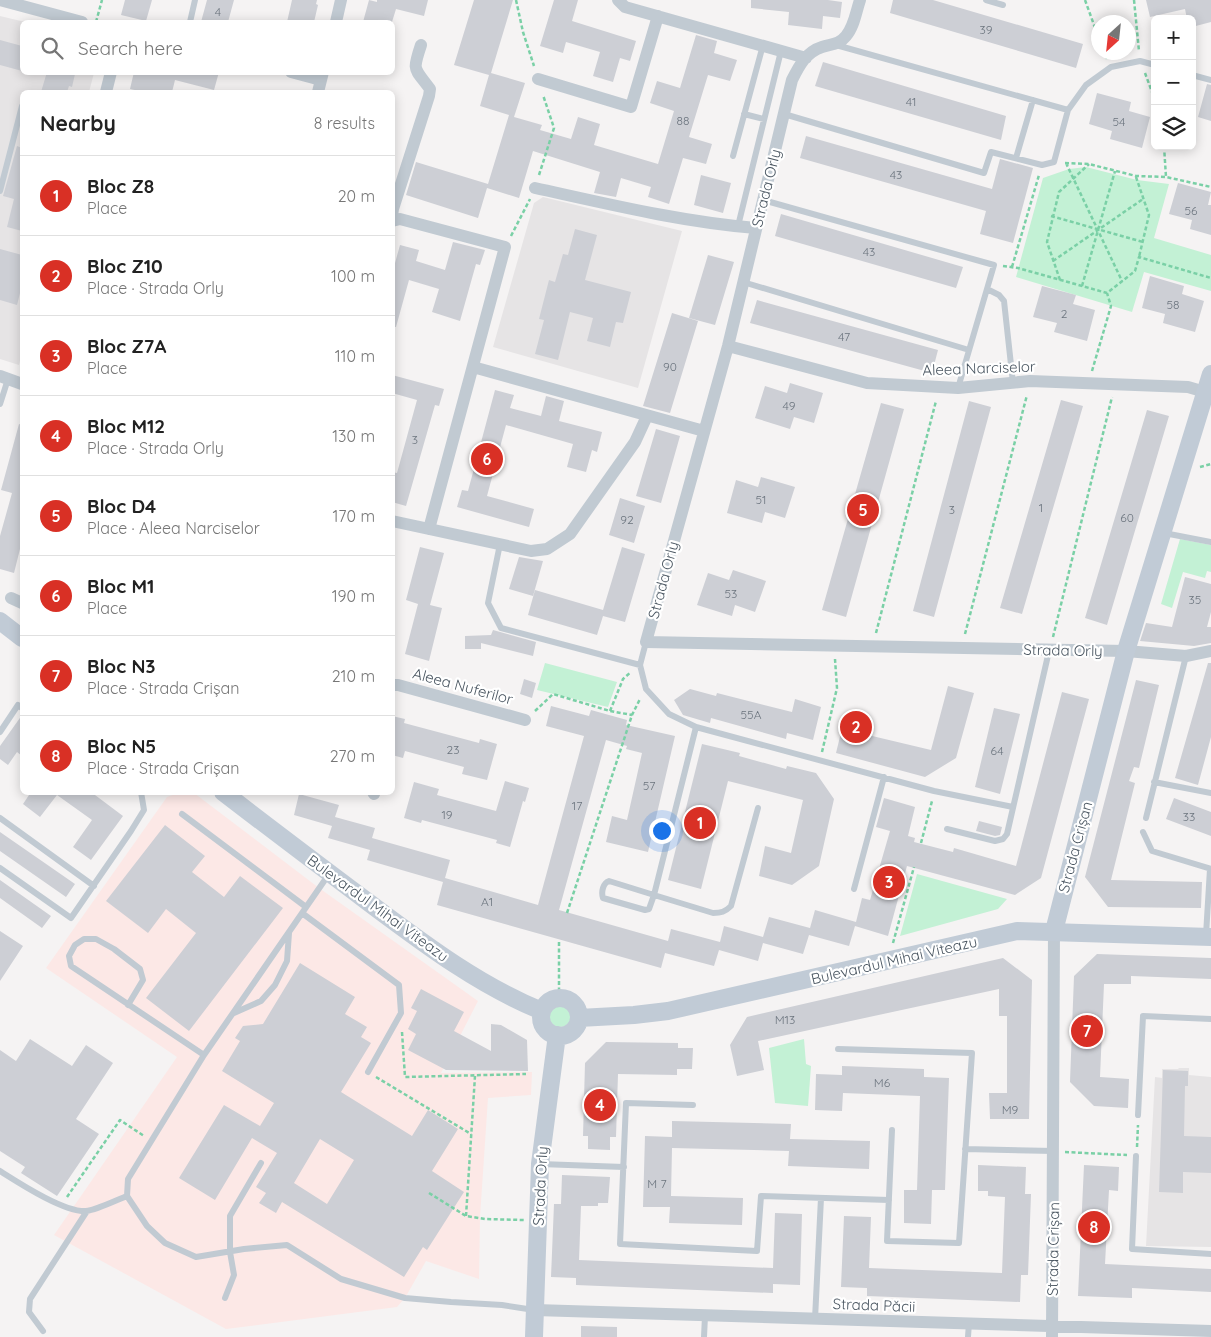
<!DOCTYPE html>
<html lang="en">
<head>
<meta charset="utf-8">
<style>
  body { margin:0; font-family:Quicksand,sans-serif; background:#f2f2f2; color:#222 }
  .controls { position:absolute; right:15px; top:15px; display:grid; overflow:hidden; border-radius:8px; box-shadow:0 2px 12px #0003 }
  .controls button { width:45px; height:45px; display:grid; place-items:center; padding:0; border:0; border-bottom:1px solid #e0e0e0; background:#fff; color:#222; font:25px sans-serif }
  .compass { position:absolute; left:1091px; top:15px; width:45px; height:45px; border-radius:50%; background:#fff; box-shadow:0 2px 12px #0003; rotate:207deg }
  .you { position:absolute; left:661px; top:830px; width:18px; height:18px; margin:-12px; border:4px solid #fff; border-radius:50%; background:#1a73e8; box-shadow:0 0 0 8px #1a73e833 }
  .badge { display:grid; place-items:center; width:32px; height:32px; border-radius:50%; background:#d93025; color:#fff; font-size:16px; font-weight:700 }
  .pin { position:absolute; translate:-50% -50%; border:2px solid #fff; box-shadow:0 1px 5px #0006 }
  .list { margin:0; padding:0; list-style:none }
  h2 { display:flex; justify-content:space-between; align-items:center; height:65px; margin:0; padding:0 20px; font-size:21px }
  h2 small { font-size:16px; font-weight:400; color:#767676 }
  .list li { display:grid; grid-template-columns:32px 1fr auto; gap:15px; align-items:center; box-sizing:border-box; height:80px; padding:0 20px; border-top:1px solid #e0e0e0 }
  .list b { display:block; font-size:19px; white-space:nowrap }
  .list p { margin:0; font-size:16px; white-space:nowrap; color:#767676 }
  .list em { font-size:16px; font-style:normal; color:#767676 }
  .icon { flex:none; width:28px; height:28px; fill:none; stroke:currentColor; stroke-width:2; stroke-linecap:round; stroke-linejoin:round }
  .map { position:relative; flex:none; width:1211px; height:1337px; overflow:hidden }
  .search { position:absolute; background:#fff; box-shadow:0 2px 12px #0003; left:20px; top:20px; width:375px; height:55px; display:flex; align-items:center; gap:12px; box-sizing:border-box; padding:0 18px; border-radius:8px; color:#767676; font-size:19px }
  .panel { position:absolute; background:#fff; box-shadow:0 2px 12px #0003; left:20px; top:90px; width:375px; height:705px; border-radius:8px }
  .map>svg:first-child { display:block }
</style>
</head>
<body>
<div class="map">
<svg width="1211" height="1337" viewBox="0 0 1211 1337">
  <rect width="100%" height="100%" fill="#f5f3f3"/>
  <path fill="#e6e4e5" d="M0,16l25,6h-3v50l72,1 -5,19h-67v260l-3,13 -19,-6z
    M543,197l139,34 -44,157 -145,-41 41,-144z
    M1179,1068h10v7l22,2v170l-65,-1 9,-169 7,1v-9h16z"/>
  <path fill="#fce8e6" d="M178,793h16l125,95 159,113 -37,72 91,-1 -1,23 -43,3 -8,119 -1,62 -53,-18 -21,37 -8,9 -171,22 -172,-94 123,-178 -131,-89 121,-171z"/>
  <path fill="#c3f1d5" d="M1086,167l51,13 32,4 -15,54 57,17v36l-67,-19 -12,40 -116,-35 27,-99 26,-9z
    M1180,539l31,6v27l-4,-1 -2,7 -22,-6 -11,36 -11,-4z
    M545,663l72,19 -9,25 -71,-17z
    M917,874l90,25 -9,10 -98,27z
    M549 1016a11 11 0 1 1 22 0a11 11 0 1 1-22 0Z
    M804,1039l2,25 5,2 -3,40 -33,-3 -6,-55z"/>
  <path fill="#cdcfd5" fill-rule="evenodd" d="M125,0h27l-6,21 -25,-6z
    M207,0h27l-6,22h-27z
    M292,0h25l-1,4 2,1 -4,17h-27z
    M369,0l8,2v-2h51l-4,16 -28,-7 -4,13h-29z
    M474,0h39l-22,73 34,10 -11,34 28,8 -2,5 31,9 7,-22 22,7 -6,21 64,19 16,-53 -24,-8 7,-22 23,7 16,-53 21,6 -3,12 23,7 -7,21 -22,-6 -19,62 23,7 -6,20 -23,-6 -14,46 -21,-7 3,-10 -30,-9 -5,19 -22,-4 6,-21 -67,-21 -14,47 -32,-10 -9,30 -72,-23 10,-33 72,22 21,-69 -29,-9 9,-31 -35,-10z
    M554,0h24l-6,21 64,20 -6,20 -10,-3 -7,24 -20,-6 7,-24 -34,-10 -3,11 -23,-7z
    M751,0h77l14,2 -2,16 -17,-2 -1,13 -34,-4 1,-13 -38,-4z
    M893,0h40l150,44 -7,24 -186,-55z
    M1146,0h65v22l-19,5v-8h-5l-2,-10 -35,8z
    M0,40l22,6v25l-22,-6z
    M823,62l183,54 -5,24 -186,-54z
    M47,72h22l6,2 -3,13 -3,-1 -2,6h-26z
    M134,72h85l-5,18 -39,-10 -3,12h-28l-14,-3z
    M1207,84l4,1v36l-13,-4z
    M1097,93l34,9 -2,9 21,6 -8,31 -32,-9 2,-8 -23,-7z
    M806,136l186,53 8,-30 33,9 -20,75 -33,-9 6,-23 -186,-53z
    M17,146l5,2v83l-15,-4 7,-28 -11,-3z
    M701,175l30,8 -8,30 -29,-8z
    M1178,183l33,9 -3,13h3v30l-21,-6 2,-9 -23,-6z
    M781,214l182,53 -7,21 -181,-52z
    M575,229l22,6 -12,45 46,12 -8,31 -7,-1 -6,25 -23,-6 6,-23 -23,-6 -12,48 -23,-6 9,-34 -5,-1 10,-39 6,2 8,-28 5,1z
    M453,242l32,8 -5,15 -4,-1 -16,57 -28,-9 7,-23 -30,-9 -13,47h-4v-53l8,-29 19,5 -3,11 29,9z
    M0,249l22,6v30l-5,20 -17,-5z
    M708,255l26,7 -19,63 -26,-7z
    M1150,276l34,10 -2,8 22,7 -9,31 -32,-9 2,-9 -23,-6z
    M1042,286l34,9 -3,9 22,6 -8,31 -33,-9 3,-9 -24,-6z
    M757,300l181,50 -6,23 -182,-50z
    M672,313l26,8 -28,92 -27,-7z
    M392,375l52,14 -5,17 -4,-1 -29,101 -14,-4v-30l5,1 20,-73 -25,-7z
    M790,383l33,10 -9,30 -20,-6 -4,12 -35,-11 10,-32 22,7z
    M495,390l19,5 -4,13 31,8 5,-20 18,5 -5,20 43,11 -5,20 -5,-2 -6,22 -19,-5 6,-23 -67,-19 -19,71 47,13 -5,18 -72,-20 5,-17 6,1z
    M1061,400l22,6 -61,208 -22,-6z
    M969,401l22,6 -57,210 -21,-6z
    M881,403l23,6 -58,208 -24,-7z
    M1147,410l22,6 -62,209 -22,-7z
    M19,424l3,1v116l-8,32 -14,-4v-33l12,-43 -11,-3z
    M656,429l24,7 -19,67 -25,-7z
    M761,477l34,10 -10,31 -20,-6 -3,11 -35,-10 9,-33 22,7z
    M620,498l25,8 -11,37 -25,-8z
    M420,547l24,6 -14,52 12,3 -13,53 -24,-7 13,-50 -12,-4z
    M622,547l23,7 -20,68 -22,-6 -6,19 -69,-20 7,-25 68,20z
    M519,557l24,4 -10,35 -24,-7z
    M733,570l33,11 -11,31 -20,-7 -3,11 -35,-11 11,-32 21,7z
    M1185,577l26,7v28l-4,15h4v16l-17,3 -54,-5 6,-18 26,4z
    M493,630l43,12 -3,14 -52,-13v6h-16v-13l26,-1z
    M1208,663h3v74l-13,48 -23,-7z
    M524,679l12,4 -4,15 -12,-4z
    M1136,680l23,5 -20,83 -5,-1 -5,14 6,2 -24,97 91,2 -1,26 -93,-1 -23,-30z
    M948,686l26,7 -18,65 -31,19 -89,-24 10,-41 26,7 -4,16 63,15z
    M690,689l26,7 1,-3 75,19 3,-13 26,8 -8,33 -26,-7 -1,6 -75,-21 -1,5 -27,-8 -9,-15z
    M1062,692l27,7 -48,179 -26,17 -108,-29 -19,70 -33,-10 -6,20 -40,-11 -6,19 -40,-11 -5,18 -39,-11 -5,16 -49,-13 -4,15 -224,-63 6,-23 -76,-22 3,-10 -42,-12 4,-12 -38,-11 5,-21 40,11 -4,12 40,11 -3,10 78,22 -5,18 93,27 46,-169 -38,-10 5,-20 38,10 2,-6 36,10 -1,5 49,11 -27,116 -42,-10 6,-26 15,4 15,-67 -16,-4 1,-3 -21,-6 -47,170 109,31 3,-12 49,13 4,-16 39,11 6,-20 41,11 5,-18 41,12 6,-24 8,2 20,-69 -14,-4 8,-29 31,9 -7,29 7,2 -1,4 39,10 1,-4 62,18z
    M994,708l26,6 -20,80 -25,-7z
    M22,715v41l-5,-4 -9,13 -8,-6v-13z
    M392,716l13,3 -1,4 75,20 1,-4 17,5 -10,36 -25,-6 2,-7 -59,-16 -2,7 -11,-3z
    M702,744l38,9 -1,3 47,13 1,-3 29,7 18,26 -15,67 -27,19 -33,-9 6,-30 26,7 12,-53 -75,-19 -27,108 -33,-9z
    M505,781l24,7 -4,14 -2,-1 -13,46 -14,-4 1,-3 -75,-20 -1,3 -17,-5 10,-36 25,7 -2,6 59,16z
    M31,792h60l32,24 -32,44 -18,-13 19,-27 -35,-25 -17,22 -17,-13z
    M1174,798l37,14v24l-45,-17z
    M979,821l23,6 -2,8 -5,1 -19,-5z
    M165,825l40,31 -13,16 32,25 16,-21 43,32 -94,123 -43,-33 50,-65 -30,-24 -18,24 -42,-32z
    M0,832l75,52 -9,13 -66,-46z
    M0,880l51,36 -9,12 -42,-30z
    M0,931l23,15 -23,35z
    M1097,954l114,4v21l-80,-3v8h-27l-4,93 29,2 -1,29 -34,-2 -24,-24 4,-106z
    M1003,958l29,22 -3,139h-39l-1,-26h18v-77h-8v-27l-241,52 6,29 -27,6 -7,-31 17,-28z
    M300,963l55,34 -10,17 22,13 -6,10 10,6 -30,49 71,44 16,-26 30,19 -26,42 32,21 -37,58 -4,-3 -19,30 -122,-75 -6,11 -17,-10 7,-10 -10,-6 21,-34 -25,-15 -37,62 -36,-22 45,-73 36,21 14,-23 -52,-32 18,-30 -5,-3 8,-12 20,-2zM320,1139l34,21 -27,44 -33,-21z
    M421,989l43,23 -10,19 37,20v-27l10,1 26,15 1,31 -82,-1 -38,-20 8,-16 -8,-5 9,-18 -6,-3z
    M30,1039l42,27 14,-21 27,18 -37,56 23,15 -42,62 -36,-23 4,-6 -25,-16v-101l16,11z
    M606,1042l72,1v5h15l-1,21h-15v6l-59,-1 -2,63h-6v13l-22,-1v-13h-5l2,-73z
    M842,1066l82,3v8l25,1 -4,112h-13l-1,34 -27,-1v-33h13l3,-94 -77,-3 -1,18 -27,-1 1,-36 26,1z
    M1163,1070l25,1v15h-3l-1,50 27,1v36l-28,-1v21l-24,-1z
    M672,1121l119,3 -1,15 80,2 -1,28 -81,-3 1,-15 -117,-3 -1,48 72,2 -1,27 -73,-2 1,-16h-27l2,-71 27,1z
    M978,1165l48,2 -1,27h6l-3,81h-7l-1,27 -153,-6v-8l-26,-1 3,-71 27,1 -2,51 133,5 3,-76 -17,-1v-5h-10z
    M1084,1165l35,2 -1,24 -9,-1 -4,74 106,5v23l-79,-4v10l-54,-2z
    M562,1175l48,2 -2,26h-10v3h-17l-2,54 194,8 2,-55 27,1 -2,71 -27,-1v9l-197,-8v-7l-25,-1 3,-73h7z
    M581,1326l36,1v10h-36z"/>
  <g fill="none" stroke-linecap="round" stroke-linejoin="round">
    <path stroke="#7ad0a6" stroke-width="2.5" stroke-dasharray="4 2.5" stroke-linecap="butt" d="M516,0l7,32 11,34
      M1085,0l13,36
      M1134,0l5,51
      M96,22l6,-22
      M1105,52l2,7
      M1145,73l10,27
      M1164,146l2,31
      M1065,163l24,1 47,12 30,1 45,10
      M1066,163l56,118
      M539,175l15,-47 -11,-33
      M1136,177l13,38 -10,42
      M1051,216l92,26
      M511,236l19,-37
      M1053,261l90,-62
      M1003,266l15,2 89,25 28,-22 4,-14 72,21
      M1012,267l27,-92
      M1060,280l-13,-38 12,-50 30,-28
      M1082,286l33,-115
      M1092,371l19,-65 -4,-13
      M1200,467l11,-3
      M876,633l60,-232
      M965,634l62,-239
      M1053,637l59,-240
      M535,711l18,-17 57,17 22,4
      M610,711l13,-32 8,-7
      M822,752l15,-64 -2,-29
      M921,843l11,-42
      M567,913l65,-198 8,-16
      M893,943l21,-76
      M559,998v-58
      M402,1032l3,45 121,-3
      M376,1077l95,57
      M1137,1147l1,-22
      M1065,1152l62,3
      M429,1193l37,23 19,3 39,1
      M67,1197l53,-77 24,16
      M466,1216l9,-140"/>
    <path stroke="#c1cad2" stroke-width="6" d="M986,0l17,5
      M190,22l5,-22
      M836,45l232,65
      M1192,75l19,5
      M744,114l20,5
      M784,114l200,59 7,-21 51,13 12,-3 14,-52 18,-25 25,-18 29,-6 15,4
      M733,156l30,-111
      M1016,158l17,-58
      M0,191l22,-85
      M763,200l231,65 -36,123
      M738,226l43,-175
      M743,282l226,68
      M987,289l12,6 5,6 9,82
      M0,404l8,-25
      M1164,533l47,9
      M500,544l-12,59 13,25 139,37
      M646,642l-6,23 6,24 23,25 27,13 -42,168 59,18c8,0 12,-1 18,-7l27,-98
      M696,727l238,64 79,16
      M0,732l18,-27 4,3
      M1154,782l57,11
      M182,814l124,93
      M0,818l94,68
      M1146,818l40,-162
      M947,829l48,12 8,-2 4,-5 42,-183
      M1143,832l9,19 59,18
      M0,868l71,50 60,-87 13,-21 -3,-18
      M329,874l-125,181 -76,124 -1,17 20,30 18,17 31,14 48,-8 43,-4 54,34 64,19 46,4 51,3 32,5
      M609,881l45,14 -5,14 -4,1 -42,-12c-2,-6 0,-15 6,-17z
      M854,889l30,-112
      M302,913l97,72 2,28 -33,59
      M1206,935l4,-66
      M128,1005l15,-25 -3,-11 -26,-20 -18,-10h-12l-9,6 -6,11 2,10 133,89
      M234,1013l27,-12 14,-16 12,-24 2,-28
      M838,1049l134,4 -13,190 -72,-2 5,-111
      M693,1105l-67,-2 -6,141 137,7 4,-55 128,4
      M1138,1115l5,-99 68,3
      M965,1149l89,2
      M1136,1156l-4,93 79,5
      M540,1164l84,3
      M0,1171c19,12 65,42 87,40 9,-1 30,-11 40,-15
      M225,1298l9,-23 -4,-23v-36l31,-53
      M815,1319l6,-121
      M43,1331l-14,-19 1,-13 57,-88
      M704,1337l1,-21
      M968,1337l1,-14"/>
    <path stroke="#c1cad2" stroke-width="12" d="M0,0l82,22
      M618,0l7,7 181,51
      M860,0c-4,12 -6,27 -14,36 -7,9 -15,8 -24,11 -16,5 -23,19 -30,33l-64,266 -82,296 480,9 60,5 25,-5
      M336,22l5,-22
      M291,72l30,8
      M538,79l93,28 27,-91
      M106,92l5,-20
      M318,92l5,-20
      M535,188c73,16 147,34 221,40
      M392,216l1,-7 36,-113 1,-7c-16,-22 -18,-17 -9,-44
      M392,221l8,-2 105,28 -76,282
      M728,346l139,37 91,5 72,-7 158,6 17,5
      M473,367l231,64
      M0,376l22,8
      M392,521l139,30 16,-2 23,-15 65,-92 12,-26
      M11,598l11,5
      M392,685h6l127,35
      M373,792l1,2
      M535,1310l676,21
      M1052,1337l2,-406"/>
    <path stroke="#c1cbd6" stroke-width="18" d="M0,621l22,17
      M223,792c48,37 97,74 145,110 55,41 110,83 174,109
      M1054,931l72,-280 85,-277
      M541 1017a19 19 0 1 1 38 0a19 19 0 1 1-38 0Z
      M579,1018l55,-3 34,-4 349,-80 194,6
      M534,1337l6,-173 17,-129"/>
  </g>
  <g text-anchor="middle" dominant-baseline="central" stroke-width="4.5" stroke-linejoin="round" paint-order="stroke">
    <g font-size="12" fill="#6b747e">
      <text x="218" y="11">4</text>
      <text x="986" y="29">39</text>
      <text x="911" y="101">41</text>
      <text x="683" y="120">88</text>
      <text x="1119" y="121">54</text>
      <text x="896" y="174">43</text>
      <text x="1191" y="210">56</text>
      <text x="869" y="251">43</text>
      <text x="1173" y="304">58</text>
      <text x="1064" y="313">2</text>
      <text x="844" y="336">47</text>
      <text x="670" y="366">90</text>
      <text x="789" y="405">49</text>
      <text x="415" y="439">3</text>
      <text x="761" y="499">51</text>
      <text x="1041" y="507">1</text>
      <text x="952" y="509">3</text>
      <text x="1127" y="517">60</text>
      <text x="627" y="519">92</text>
      <text x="731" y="593">53</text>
      <text x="1195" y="599">35</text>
      <text x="751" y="714">55A</text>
      <text x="453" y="749">23</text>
      <text x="997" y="750">64</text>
      <text x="649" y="785">57</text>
      <text x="577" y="805">17</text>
      <text x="447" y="814">19</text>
      <text x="1189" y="816">33</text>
      <text x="487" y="901">A1</text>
      <text x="785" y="1019">M13</text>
      <text x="882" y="1082">M6</text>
      <text x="1010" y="1109">M9</text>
      <text x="657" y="1183">M 7</text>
    </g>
    <g font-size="15" fill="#4a5661" stroke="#fff">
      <text transform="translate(766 188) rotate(-76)">Strada Orly</text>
      <text transform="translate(979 368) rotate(-2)">Aleea Narciselor</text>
      <text transform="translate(663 580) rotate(-75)">Strada Orly</text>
      <text transform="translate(1063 650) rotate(1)">Strada Orly</text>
      <text transform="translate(463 686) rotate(15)">Aleea Nuferilor</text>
      <text transform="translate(1075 847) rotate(-75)">Strada Crișan</text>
      <text transform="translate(378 908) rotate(36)">Bulevardul Mihai Viteazu</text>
      <text transform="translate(894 960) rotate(-13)">Bulevardul Mihai Viteazu</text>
      <text transform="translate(540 1186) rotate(-87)">Strada Orly</text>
      <text transform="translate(1053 1249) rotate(-89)">Strada Crișan</text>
      <text transform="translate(874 1305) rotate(2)">Strada Păcii</text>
    </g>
  </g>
</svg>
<div class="controls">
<button>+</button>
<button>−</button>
<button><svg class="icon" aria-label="layers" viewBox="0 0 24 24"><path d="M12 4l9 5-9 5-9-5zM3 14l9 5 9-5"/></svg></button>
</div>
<svg class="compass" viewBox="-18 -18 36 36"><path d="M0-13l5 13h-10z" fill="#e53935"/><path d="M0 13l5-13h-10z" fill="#767676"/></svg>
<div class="you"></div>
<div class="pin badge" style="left:700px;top:823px">1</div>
<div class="pin badge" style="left:856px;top:727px">2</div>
<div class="pin badge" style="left:889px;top:882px">3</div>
<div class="pin badge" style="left:600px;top:1105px">4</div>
<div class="pin badge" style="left:863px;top:510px">5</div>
<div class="pin badge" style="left:487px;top:459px">6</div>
<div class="pin badge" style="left:1087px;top:1031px">7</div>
<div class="pin badge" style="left:1094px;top:1227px">8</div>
<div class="search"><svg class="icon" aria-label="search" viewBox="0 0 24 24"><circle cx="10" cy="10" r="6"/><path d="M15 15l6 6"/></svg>Search here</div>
<section class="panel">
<h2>Nearby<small>8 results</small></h2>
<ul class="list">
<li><span class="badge">1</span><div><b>Bloc Z8</b><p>Place</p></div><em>20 m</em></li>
<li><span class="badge">2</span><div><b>Bloc Z10</b><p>Place · Strada Orly</p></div><em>100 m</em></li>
<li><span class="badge">3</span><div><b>Bloc Z7A</b><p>Place</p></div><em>110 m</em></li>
<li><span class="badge">4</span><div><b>Bloc M12</b><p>Place · Strada Orly</p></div><em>130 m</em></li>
<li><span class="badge">5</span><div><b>Bloc D4</b><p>Place · Aleea Narciselor</p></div><em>170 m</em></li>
<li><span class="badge">6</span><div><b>Bloc M1</b><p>Place</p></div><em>190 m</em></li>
<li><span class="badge">7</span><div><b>Bloc N3</b><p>Place · Strada Crișan</p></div><em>210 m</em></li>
<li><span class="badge">8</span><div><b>Bloc N5</b><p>Place · Strada Crișan</p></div><em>270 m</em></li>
</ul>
</section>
</div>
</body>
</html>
